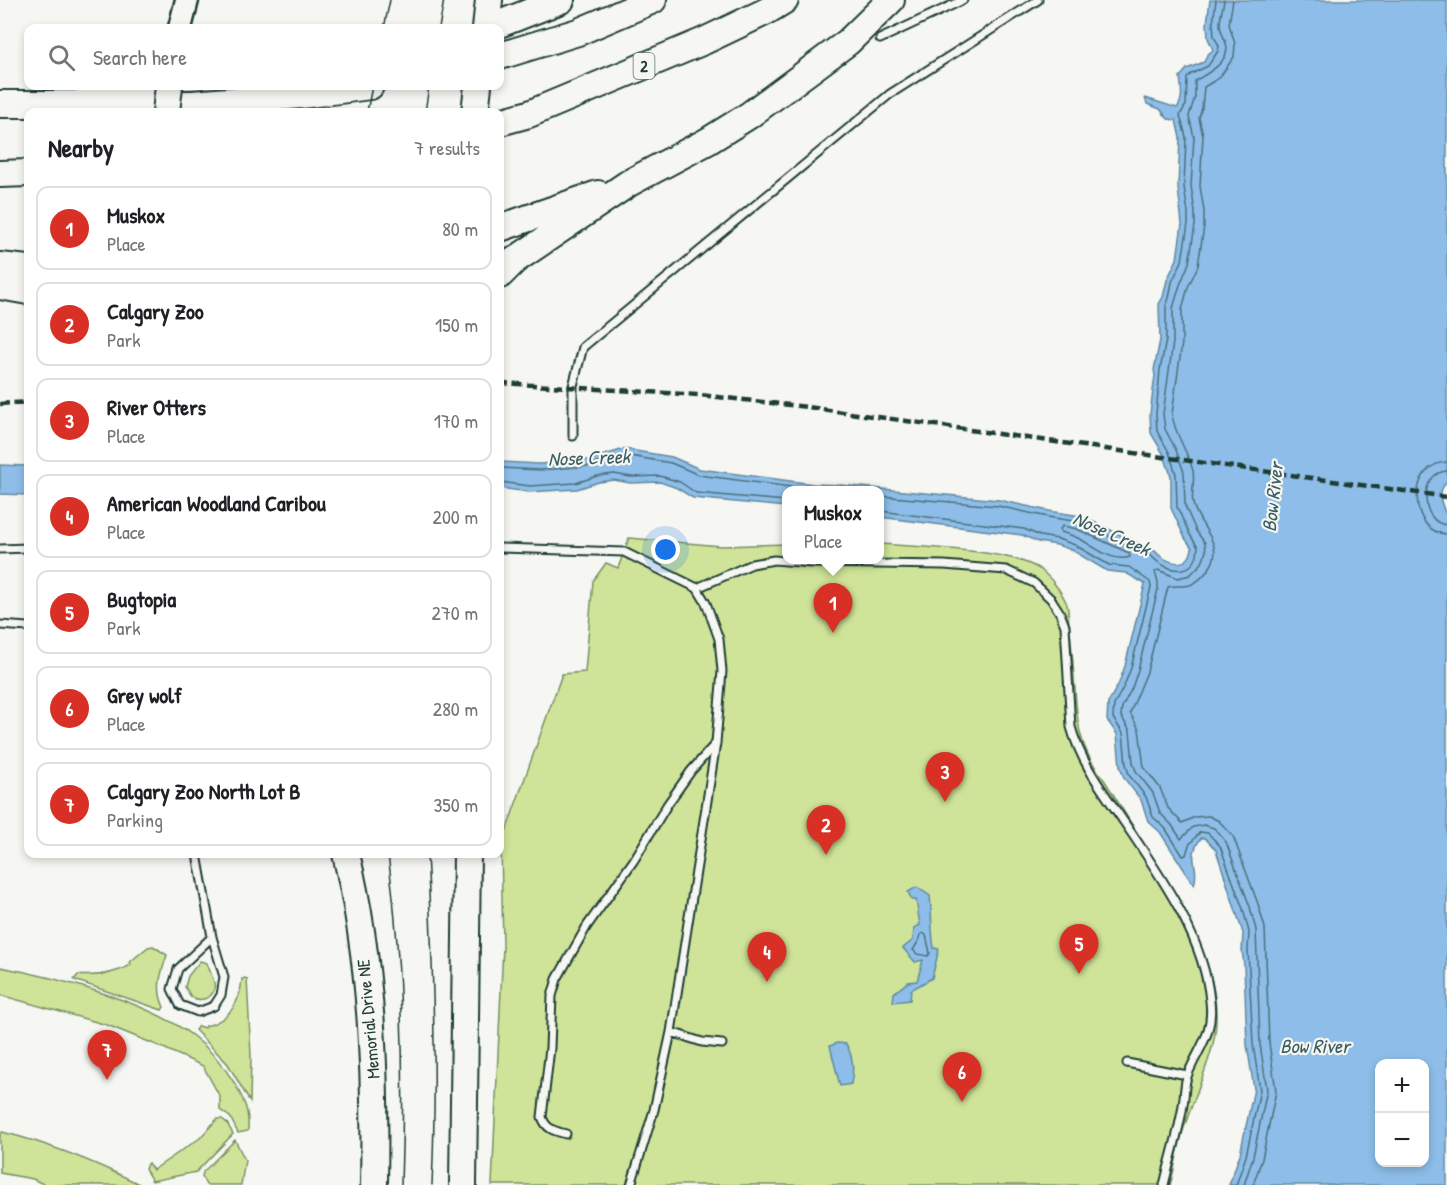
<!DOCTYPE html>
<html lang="en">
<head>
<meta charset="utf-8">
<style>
  body { margin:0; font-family:"Patrick Hand",sans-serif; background:#f6f6f6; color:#202124 }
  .controls { position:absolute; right:18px; bottom:18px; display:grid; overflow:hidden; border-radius:12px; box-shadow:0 3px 9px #0003 }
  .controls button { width:54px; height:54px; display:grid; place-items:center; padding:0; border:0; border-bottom:2px solid #e0e0e0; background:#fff; color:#202124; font:30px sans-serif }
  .you { position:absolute; left:666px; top:550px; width:21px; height:21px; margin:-15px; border:4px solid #fff; border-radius:50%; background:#1a73e8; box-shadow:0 0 0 9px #1a73e833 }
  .badge { display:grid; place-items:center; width:39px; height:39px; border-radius:50%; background:#d93025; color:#fff; font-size:20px; font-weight:700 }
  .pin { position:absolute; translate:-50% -50px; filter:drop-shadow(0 2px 3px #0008) }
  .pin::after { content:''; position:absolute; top:32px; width:21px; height:18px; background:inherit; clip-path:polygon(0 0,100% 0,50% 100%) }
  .popup { position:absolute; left:782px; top:486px; width:102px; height:78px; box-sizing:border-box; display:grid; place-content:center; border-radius:12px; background:#fff; filter:drop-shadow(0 2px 4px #0005); font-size:20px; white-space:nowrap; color:#757577 }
  .popup b { font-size:22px; color:#202124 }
  .popup::after { content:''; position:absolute; left:50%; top:100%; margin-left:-12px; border:12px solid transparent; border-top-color:#fff }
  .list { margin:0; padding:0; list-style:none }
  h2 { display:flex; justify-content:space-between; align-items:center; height:78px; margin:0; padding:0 24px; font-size:26px }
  h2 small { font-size:20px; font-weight:400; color:#757577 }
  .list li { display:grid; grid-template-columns:39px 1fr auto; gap:18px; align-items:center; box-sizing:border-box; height:84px; margin:0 12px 12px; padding:0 12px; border:2px solid #e0e0e0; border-radius:12px }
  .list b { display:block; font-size:22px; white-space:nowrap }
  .list p { margin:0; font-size:20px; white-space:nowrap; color:#757577 }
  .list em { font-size:20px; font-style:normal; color:#757577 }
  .icon { flex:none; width:33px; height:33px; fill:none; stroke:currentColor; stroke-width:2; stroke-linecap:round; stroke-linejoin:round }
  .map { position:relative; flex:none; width:1447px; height:1185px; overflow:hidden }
  .search { position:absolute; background:#fff; box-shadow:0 3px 9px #0003; left:24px; top:24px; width:480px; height:66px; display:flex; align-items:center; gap:15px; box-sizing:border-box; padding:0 21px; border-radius:12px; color:#757577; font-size:22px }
  .panel { position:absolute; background:#fff; box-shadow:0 3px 9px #0003; left:24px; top:108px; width:480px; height:750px; border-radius:12px }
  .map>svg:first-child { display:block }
</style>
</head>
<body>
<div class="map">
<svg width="1447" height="1185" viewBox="0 0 1447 1185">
  <rect width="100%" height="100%" fill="#f6f6f2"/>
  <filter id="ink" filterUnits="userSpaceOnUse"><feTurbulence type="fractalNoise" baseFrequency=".0167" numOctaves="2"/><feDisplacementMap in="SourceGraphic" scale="12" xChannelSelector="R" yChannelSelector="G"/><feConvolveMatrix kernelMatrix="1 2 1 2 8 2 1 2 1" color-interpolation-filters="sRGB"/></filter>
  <g filter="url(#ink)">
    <path fill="#cfe498" stroke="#779066" stroke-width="1.5" d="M629,538l92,8 65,-2v16h94v-16c38,3 131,5 161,26 9,7 20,21 25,32 3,6 2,15 3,22 3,21 4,43 6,64 2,39 5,61 30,93l78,126c21,41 41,91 30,137 -7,27 -18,52 -27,78 -8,20 -10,43 -16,63h-678l11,-239 -2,-101 61,-171 23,-2 8,-91 13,-18 12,5z
      M153,946l14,9c-6,18 -12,34 -3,52l-2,3 -88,-30 4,-5c19,2 36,-1 53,-10l-1,-3 18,-15z
      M200,961l7,2c2,6 5,13 7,19 3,15 -12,21 -23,15l-6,-10 3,-11z
      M0,967c55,10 149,35 193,69 17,13 31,30 42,48 10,18 14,27 13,47l-10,2 -8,-16 -10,-7v-13l-17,-31 -44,-20 -52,-21 -107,-30z
      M245,978l2,1 4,77 -1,46 -22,-38 -33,-34 3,-4 7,2 1,-2c24,-6 34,-23 36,-47z
      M217,1119h5l5,4 6,11 -37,38 -44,9 -7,-12 2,-5 1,-1 5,7 47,-32z
      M2,1132c49,12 95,31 139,53h-96l-12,-6 -33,-6v-39z
      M235,1140l10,20 -4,25h-35l-4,-8 1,-5z"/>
    <path fill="#8dbde8" stroke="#618aa0" stroke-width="1.5" fill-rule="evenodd" d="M1210,0h237v481c-11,13 -6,22 0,36v668h-218l11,-31 14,-65 -7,-44 -3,-80 -2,-14 1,-18 -27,-83 -11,-12h-4c-16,22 0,27 -7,47l-34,-53 -12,-11 -7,-21 -17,-22 -4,-12 -3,-32 -10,-14 1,-17 11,-20 6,-17 20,-82 -19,-11 -19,-2 -35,-21 -15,-5 -19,-3 -16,-7 -142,-18v-27h-94v17l-93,-9 -16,-10 -17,-6 -30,1 -16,-3 -15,2 -22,7 -48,3 -29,-4v-26l40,2 48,-4 36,-11 48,8 28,12 113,15 27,1 159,15 50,11 32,5 74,35c11,13 34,19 37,-3l-7,-10 -14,-30v-32l-7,-21 -13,-22 -1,-19 5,-39 -1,-5 6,-30 -1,-36 4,-7 4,-17 10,-21 5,-35 -4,-36 2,-50 -4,-18 -8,-1 -8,-10 -13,-5 -2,-6 32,10c7,-9 4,-21 3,-31l7,-8 17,-7 3,-7 6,-5 -5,-12 -1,-15zM1380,1064h44v98h-44z
      M0,465l28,1v29l-28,-1z
      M917,887l13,9c2,18 1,35 4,52l5,1 -7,29 -21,12 -1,10 -17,2 1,-9 14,-11 9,-1 6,-21 -8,2 -12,-14 10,-8 1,-12 6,-3 -4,-25h-4l-4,-8z
      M837,1043l9,1c8,13 8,26 5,40l-11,2 -10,-40z"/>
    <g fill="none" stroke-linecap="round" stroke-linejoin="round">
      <path stroke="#4b707c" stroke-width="1.5" d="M1224,0c-1,8 -4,16 -4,24 0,9 6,15 7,24 0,16 -21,26 -32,33v16l-6,19 5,21 -3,49 4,26v13l-6,38 -9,22 -7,23v34l-10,72 2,15 11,21 8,22 1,34 11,25 9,12 1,8 -4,12 -12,12 -12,3 -20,-8 -3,2 3,10v7l-20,81 -6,18 -10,19 -1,9 9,15 3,32 3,8 17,22 7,20 11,11 10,15 12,-12 11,-2 10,3 12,14 24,65 6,23 4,114 7,46 -14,67 -9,28
        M1233,0l-4,24 6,20 -1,13 -15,21 -15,9 -2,21 -3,10 4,18 -3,50 4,25v15l-6,40 -10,21 -6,23v33l-10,71c2,20 16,37 21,57 2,10 -2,22 0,32 5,24 35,42 15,67 -5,7 -10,12 -18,15 -8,2 -15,0 -22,2l-21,85 -17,41 9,16 5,38 16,21 8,20 14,15 13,-6 14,-1 10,5 14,15 25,68 7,24 4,115 7,48 -14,68 -9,26
        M1447,462c-40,1 -39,71 0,72
        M500,468l41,2 47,-4 36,-11 47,8 28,12 115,15
        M1447,471c-29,1 -27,53 0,54
        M500,482l30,4 46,-3 21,-7 17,-2 17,3 29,-1 20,6 16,11 90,8
        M880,496l118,10 50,11 31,5 72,34c16,17 46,22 47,-9l-8,-12 -13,-28 -1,-33 -7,-22 -12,-21 -1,-17 4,-44 6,-30v-34l3,-8 3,-16 10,-21 6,-37v-11l-4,-26 2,-50 -6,-22 6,-10 1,-27 4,-4 17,-8 10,-15 1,-5 -5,-10 -1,-13 3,-23
        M880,511l144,18 16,7 18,3 17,6 34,20 20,2 21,15 1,5 -20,81 -7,18 -10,19 -1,13 10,15 3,31 3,11 17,22 7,20 12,11 18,28 3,-1 3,-10 11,-13 8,1 12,13 23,63 6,23 -1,19 5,93 7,46 -14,66 -10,29
        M1063,526l14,3 52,24 1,4c-18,6 -35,-10 -50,-18 -6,-3 -12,-5 -19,-7l-1,-3z
        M923,933l3,2 4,18 -2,3 -11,-2 -4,-4 5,-8 2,-7z"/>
      <g stroke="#1f3d34" stroke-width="11">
        <path id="lane" d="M880,39l83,-39
          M573,436v-50l10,-39 307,-253 148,-94
          M500,548l124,4 73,36 9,15 13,36 3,32 -6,72 -45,289 -17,78 -23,75
          M0,549l28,-1
          M697,588l55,-24 22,-4 37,3 133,2 62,5 28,13 17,16 9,14 5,13 6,101c10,36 32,64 53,95 35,52 80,114 86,179 4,33 -11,46 -22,73 -4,9 -3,21 -5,31 -4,27 -13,54 -19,80
          M0,625l28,2
          M197,854l15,83 12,40 -3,18 -7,11 -16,6 -18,-7 -8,-16 6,-20 34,-32
          M671,1032l31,10 20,2
          M1127,1063l60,12
          M566,1134c-12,-3 -20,-5 -24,-17l8,-69 2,-52 5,-17 30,-53 47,-66 33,-55 24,-34 25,-28"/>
      </g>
      <g stroke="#1f3d34" stroke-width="27">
        <path id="primary" d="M180,28l7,-28"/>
      </g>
      <g stroke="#1f3d34" stroke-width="30">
        <path id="highway" d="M486,28l3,-28
          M489,28l72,-28
          M500,56l78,-24 75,-32
          M89,91l80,-5
          M0,104h192l109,-9 69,-9
          M475,112l3,-26
          M500,122l29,-8 175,-73 63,-30 18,-11
          M0,174l28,-1
          M500,228l98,-34
          M0,266l28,3
          M500,275l15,-15 114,-77 79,-42 40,-25 100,-74 43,-42
          M0,286l28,5
          M346,854c26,107 30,221 28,331
          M463,1185l4,-331"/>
      </g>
      <use href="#lane" stroke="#f6f6f2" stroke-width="7"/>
      <use href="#primary" stroke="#f6f6f2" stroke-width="22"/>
      <use href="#highway" stroke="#f6f6f2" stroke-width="26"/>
      <path stroke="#1f3d34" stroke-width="1.5" d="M384,28l6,-28
        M439,28l5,-28
        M367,112l5,-26
        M425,112l4,-26
        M388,854c14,109 17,221 13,331
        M427,854c6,110 10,220 5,331"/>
      <path stroke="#1f3d34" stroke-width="4.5" stroke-dasharray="9 4.5" stroke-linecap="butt" d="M500,383l199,12 108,12 640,90
        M0,404l28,-2"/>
      <g stroke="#1f3d34" stroke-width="30" stroke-linecap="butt">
        <path id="highway-bridge" d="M166,112l3,-26"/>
      </g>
      <use href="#highway-bridge" stroke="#f6f6f2" stroke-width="26"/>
    </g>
  </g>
  <g text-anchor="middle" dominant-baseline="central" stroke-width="4.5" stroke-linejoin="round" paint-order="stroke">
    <rect fill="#f6f6f2" stroke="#60746d" stroke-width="1.5" x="633.5" y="53" width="21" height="26" rx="4.5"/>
    <g font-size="16" font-weight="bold" fill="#1f3d34">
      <text x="644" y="66">2</text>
    </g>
    <g font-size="18" fill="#1f3d34" stroke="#f6f6f2">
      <text transform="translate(368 1019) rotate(-95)">Memorial Drive NE</text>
    </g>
    <g font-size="20" font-style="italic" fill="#3a5d61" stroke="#f6f6f2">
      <text transform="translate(589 457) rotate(-2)">Nose Creek</text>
      <text transform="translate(1272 497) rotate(-84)">Bow River</text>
      <text transform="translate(1112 533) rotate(24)">Nose Creek</text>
      <text x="1315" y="1045">Bow River</text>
    </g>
  </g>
</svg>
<div class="controls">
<button>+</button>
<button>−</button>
</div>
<div class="you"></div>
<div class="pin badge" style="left:833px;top:633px">1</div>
<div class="popup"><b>Muskox</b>Place</div>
<div class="pin badge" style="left:826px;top:855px">2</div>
<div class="pin badge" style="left:945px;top:802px">3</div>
<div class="pin badge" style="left:767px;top:982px">4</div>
<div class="pin badge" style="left:1079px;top:974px">5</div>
<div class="pin badge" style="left:962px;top:1102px">6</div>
<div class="pin badge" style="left:107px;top:1080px">7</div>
<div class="search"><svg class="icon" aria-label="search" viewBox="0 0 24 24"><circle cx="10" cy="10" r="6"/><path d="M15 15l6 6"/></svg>Search here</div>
<section class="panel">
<h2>Nearby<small>7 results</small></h2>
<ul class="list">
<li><span class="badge">1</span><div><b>Muskox</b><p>Place</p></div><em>80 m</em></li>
<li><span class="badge">2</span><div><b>Calgary Zoo</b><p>Park</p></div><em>150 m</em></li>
<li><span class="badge">3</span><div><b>River Otters</b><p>Place</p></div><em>170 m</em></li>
<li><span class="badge">4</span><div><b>American Woodland Caribou</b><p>Place</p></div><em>200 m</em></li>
<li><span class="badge">5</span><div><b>Bugtopia</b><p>Park</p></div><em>270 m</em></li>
<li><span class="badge">6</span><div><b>Grey wolf</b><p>Place</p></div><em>280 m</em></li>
<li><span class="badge">7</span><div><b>Calgary Zoo North Lot B</b><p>Parking</p></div><em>350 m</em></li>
</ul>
</section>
</div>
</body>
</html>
